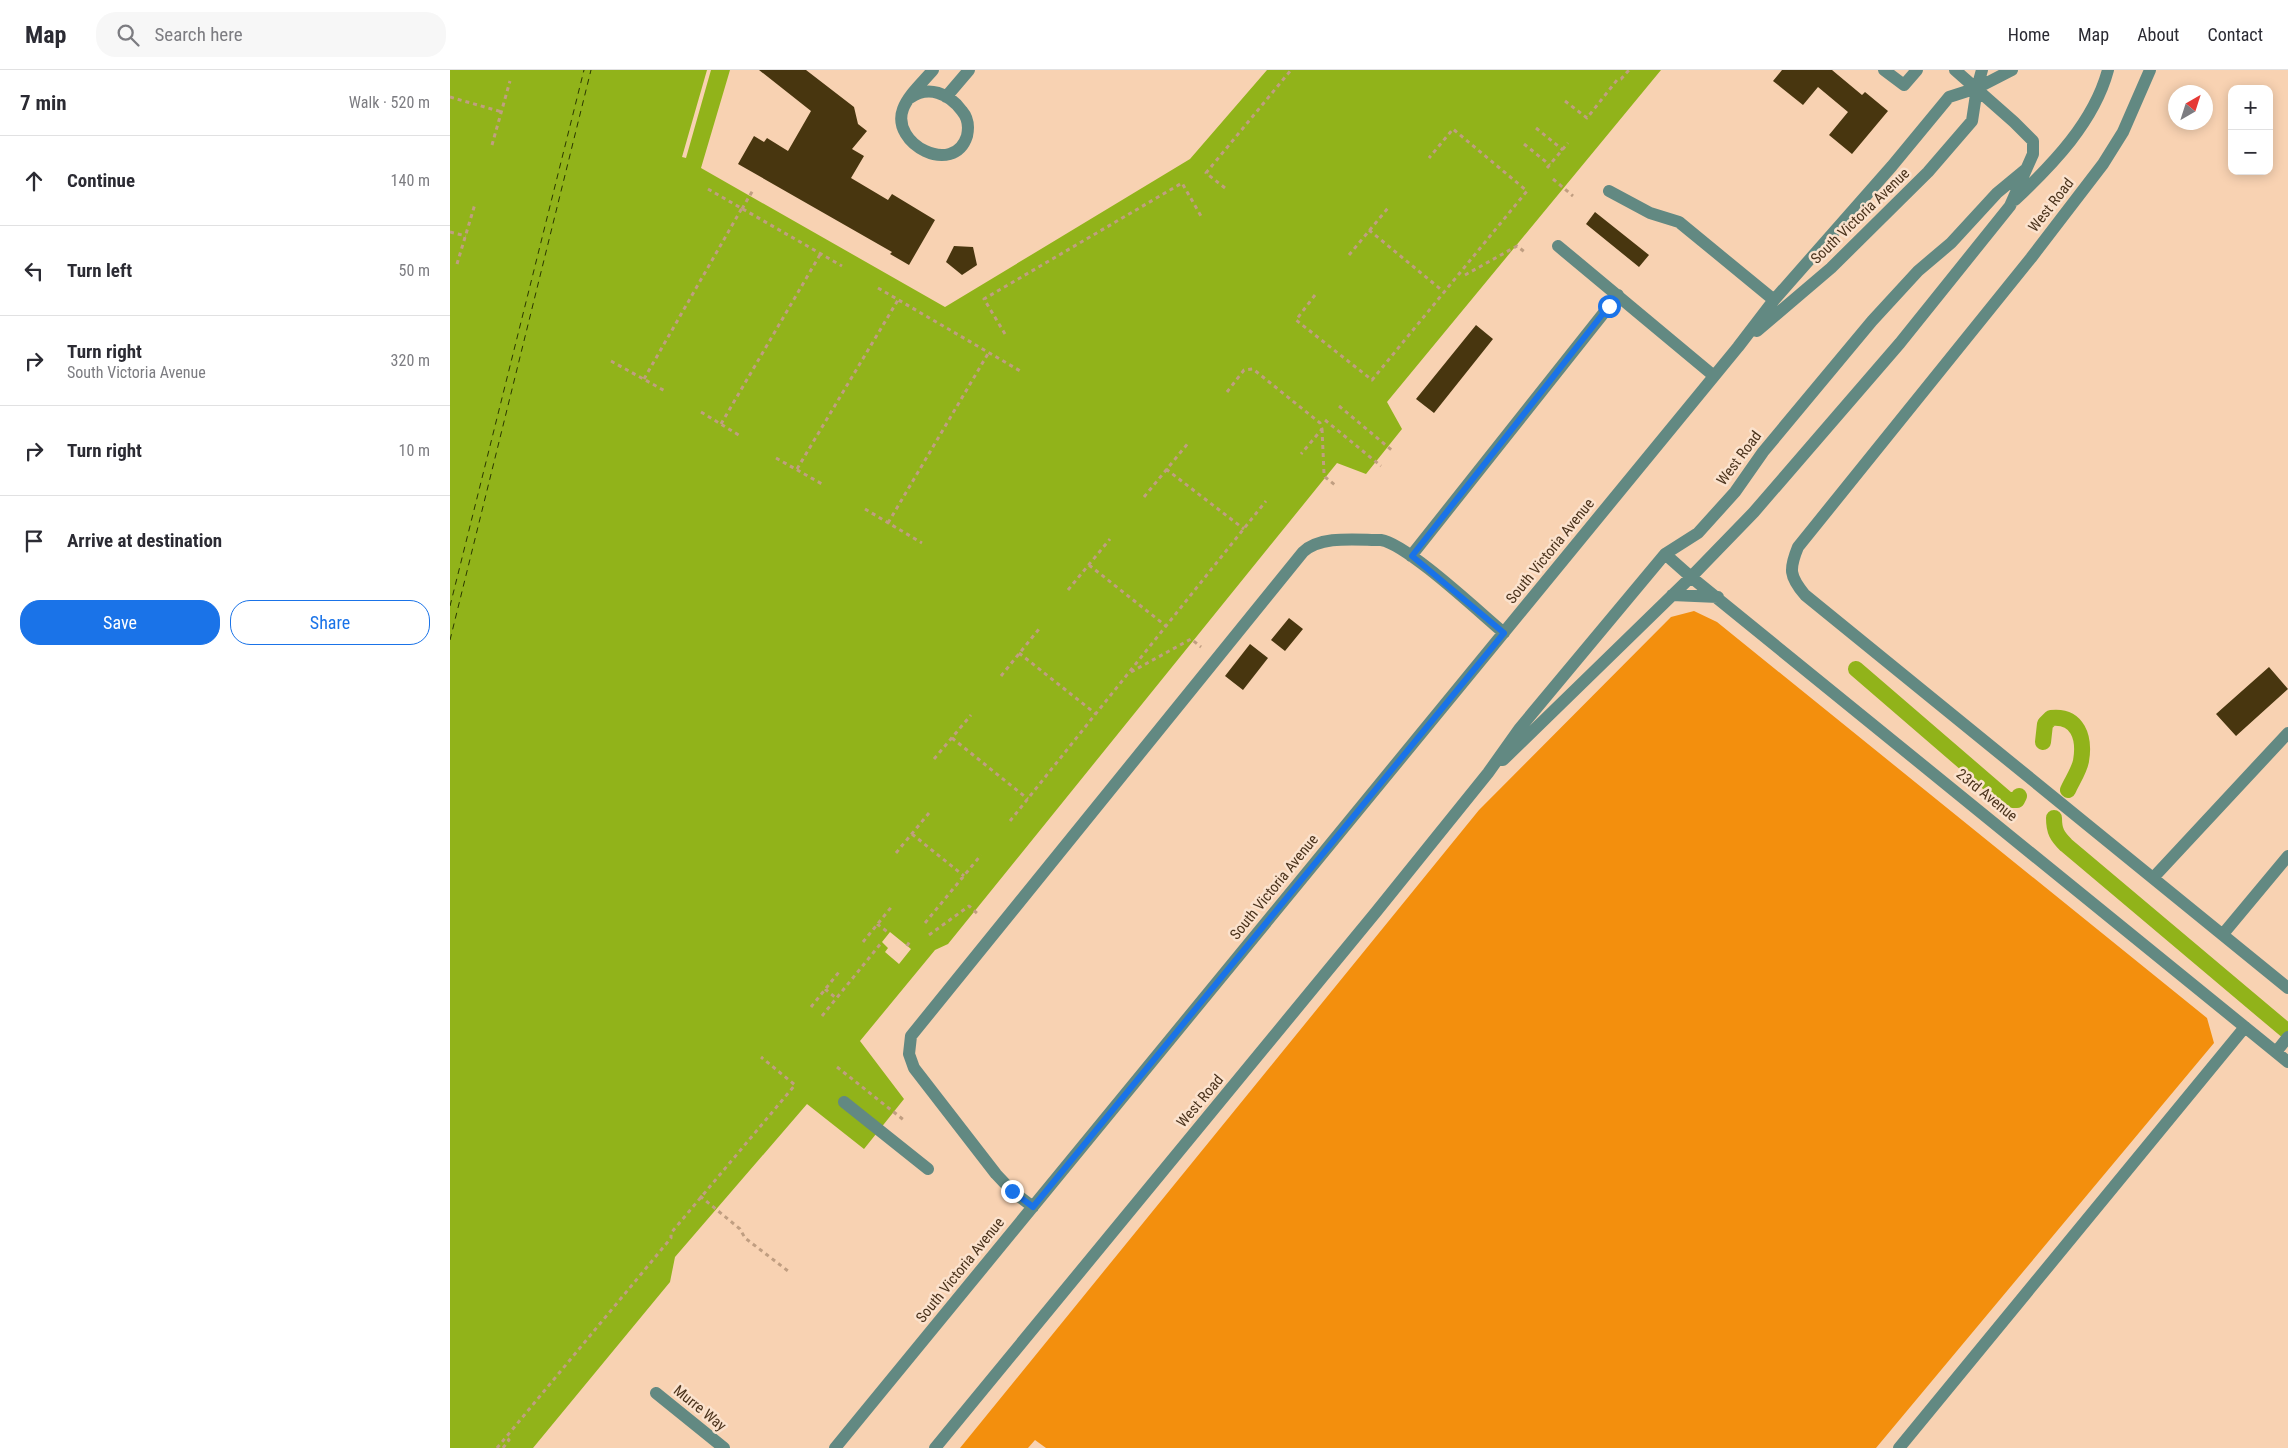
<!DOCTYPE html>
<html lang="en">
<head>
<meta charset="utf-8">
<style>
  body { margin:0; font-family:"Roboto Condensed",sans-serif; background:#f7f7f7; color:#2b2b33 }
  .controls { position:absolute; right:15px; top:15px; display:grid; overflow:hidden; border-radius:10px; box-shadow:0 2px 12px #0003 }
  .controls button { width:45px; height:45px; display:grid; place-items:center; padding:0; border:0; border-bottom:1px solid #e1e1e2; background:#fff; color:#2b2b33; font:25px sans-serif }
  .compass { position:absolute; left:1718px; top:15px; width:45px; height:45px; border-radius:50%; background:#fff; box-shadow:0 2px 12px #0003; rotate:39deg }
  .stop { position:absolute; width:15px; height:15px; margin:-11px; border:4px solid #1a73e8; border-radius:50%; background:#fff }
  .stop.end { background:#1a73e8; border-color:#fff; box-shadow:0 1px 5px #0008 }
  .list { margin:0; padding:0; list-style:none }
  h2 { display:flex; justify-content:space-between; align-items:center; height:65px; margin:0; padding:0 20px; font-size:21px }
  h2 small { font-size:16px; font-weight:400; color:#7c7c81 }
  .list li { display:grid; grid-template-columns:32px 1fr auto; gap:15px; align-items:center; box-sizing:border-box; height:90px; padding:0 20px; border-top:1px solid #e1e1e2 }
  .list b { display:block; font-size:19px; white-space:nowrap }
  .list p { margin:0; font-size:16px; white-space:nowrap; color:#7c7c81 }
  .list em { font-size:16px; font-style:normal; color:#7c7c81 }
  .actions { display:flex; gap:10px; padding:15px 20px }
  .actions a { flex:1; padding:11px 0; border:1px solid #1a73e8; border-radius:20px; text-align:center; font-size:18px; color:#1a73e8 }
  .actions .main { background:#1a73e8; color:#fff }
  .icon { flex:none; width:28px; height:28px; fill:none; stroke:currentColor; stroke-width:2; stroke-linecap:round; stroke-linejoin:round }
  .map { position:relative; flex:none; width:1838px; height:1378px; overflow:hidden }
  header { display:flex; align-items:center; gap:30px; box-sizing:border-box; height:70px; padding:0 25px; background:#fff; border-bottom:1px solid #e1e1e2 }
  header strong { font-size:24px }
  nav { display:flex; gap:28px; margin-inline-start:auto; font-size:18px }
  .search { width:350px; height:45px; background:#f7f7f7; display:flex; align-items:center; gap:12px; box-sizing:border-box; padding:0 18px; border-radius:20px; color:#7c7c81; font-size:19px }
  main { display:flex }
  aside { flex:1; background:#fff }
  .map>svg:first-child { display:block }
</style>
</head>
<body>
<header>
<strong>Map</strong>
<div class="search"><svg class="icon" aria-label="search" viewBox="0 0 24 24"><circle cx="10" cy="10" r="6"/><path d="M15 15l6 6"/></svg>Search here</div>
<nav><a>Home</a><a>Map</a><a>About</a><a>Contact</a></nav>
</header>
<main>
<aside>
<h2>7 min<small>Walk · 520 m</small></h2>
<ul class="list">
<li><svg class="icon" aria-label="ahead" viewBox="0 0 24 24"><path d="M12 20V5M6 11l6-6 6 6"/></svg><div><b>Continue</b></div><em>140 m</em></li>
<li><svg class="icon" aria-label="left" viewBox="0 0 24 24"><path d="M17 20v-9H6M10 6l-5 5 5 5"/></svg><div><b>Turn left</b></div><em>50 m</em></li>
<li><svg class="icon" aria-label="right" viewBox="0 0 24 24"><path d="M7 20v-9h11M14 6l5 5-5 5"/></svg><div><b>Turn right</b><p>South Victoria Avenue</p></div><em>320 m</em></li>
<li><svg class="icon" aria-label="right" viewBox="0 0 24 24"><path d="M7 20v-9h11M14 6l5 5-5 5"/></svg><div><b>Turn right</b></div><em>10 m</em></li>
<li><svg class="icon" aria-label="arrive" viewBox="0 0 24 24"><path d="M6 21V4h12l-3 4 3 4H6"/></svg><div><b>Arrive at destination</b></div></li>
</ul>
<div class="actions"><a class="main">Save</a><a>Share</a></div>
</aside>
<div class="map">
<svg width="1838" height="1378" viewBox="0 0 1838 1378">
  <rect width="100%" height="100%" fill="#f8d2b2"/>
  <path fill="#f38f0d" d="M1244,541l23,11 490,396 7,25 -338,405h-830l-11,-8 -7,8h-68l519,-638 192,-193z"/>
  <path fill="#91b31a" d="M0,0h280l-29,98 244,139 245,-148 77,-89h394l-274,332 15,27 -36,45 -29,-11 -389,481 -13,6 -75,91 44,58 -40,50 -57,-45 -132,153 -5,25 -137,166h-83z"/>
  <path fill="#f8d2b2" d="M257,0h4l-25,88 -4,-1z
    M440,862l21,17 -12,15 -14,-12 3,-4 -6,-6z"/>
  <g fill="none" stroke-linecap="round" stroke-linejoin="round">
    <path stroke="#91b31a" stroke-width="16" d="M1406,599l152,131h9l2,-4
      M1593,672l2,-18 6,-6c27,-3 34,20 30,43 -2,10 -9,20 -13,29
      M1604,748c0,13 3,18 12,27l222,187"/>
    <path stroke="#2a3700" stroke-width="1" stroke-dasharray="6 5" stroke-linecap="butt" d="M0,536l134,-536
      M0,570l141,-570"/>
  </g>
  <path fill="#48360f" d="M309,0h47l48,37 4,17 9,7 -15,18 12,7 -13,22 37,22 4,-6 43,26 -26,45 -19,-11 2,-2 -154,-88 16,-28 10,6 3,-4 21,13 23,-40z
    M1332,0h50l30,25 3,-3 23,19 -36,43 -23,-19 19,-23 -30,-25 -15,18 -30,-24z
    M1145,142l54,43 -10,12 -53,-43z
    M504,176l19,1 4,18 -15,10 -16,-13z
    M1026,255l17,14 -59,74 -18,-14z
    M839,548l14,11 -18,22 -14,-11z
    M800,574l18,14 -25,32 -18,-14z
    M1819,597l19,22 -52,47 -20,-22z"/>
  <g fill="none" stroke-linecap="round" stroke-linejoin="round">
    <path stroke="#c09e81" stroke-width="3" stroke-dasharray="4 4" stroke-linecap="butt" d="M0,27l52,15
      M1115,31l22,17 30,-38 4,-1 8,-9
      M1086,58l27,22
      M1074,74l26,21
      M42,75l18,-64
      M1097,98l21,-25
      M1103,109l20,17
      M775,118l-19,-15 85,-103
      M258,119l134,77
      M292,139l11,-19
      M919,160l75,62
      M0,162l16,4
      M899,185l39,-47
      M7,194l18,-60
      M1015,205l52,-29 9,7
      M428,218l144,84
      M865,225l-19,25 76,60 155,-189 -74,-62 -24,29
      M555,264l-21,-35 198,-116 19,33
      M161,291l54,30
      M194,309l98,-171
      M777,322l17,-22 9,-1 67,54 2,6 -21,25
      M889,336l55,46
      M251,342l41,25
      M875,350l56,46
      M271,354l100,-171
      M872,359l2,44 1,4 10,8
      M326,388l46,26
      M347,399l101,-169
      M716,399l78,60
      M694,427l45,-55
      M415,439l57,34
      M438,453l101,-171
      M639,495l77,61
      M618,520l42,-51
      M569,583l77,61
      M681,602l60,-33 10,8
      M551,606l38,-47
      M502,668l76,61
      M484,689l37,-44
      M560,751l256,-320
      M462,764l52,42
      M446,783l33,-40
      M475,853l56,-68
      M427,854l12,9
      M479,865l40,-29 10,9
      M413,872l30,-37
      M457,876l3,-5
      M375,919l11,9
      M361,937l28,-35
      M372,946l60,-74
      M387,997l68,54
      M250,1126l40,33 5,9 43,33
      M47,1378l174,-210v-5l124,-148 -34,-28
      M53,1378l6,-8 -3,-3"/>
    <path stroke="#628982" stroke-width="12" d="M1434,0l20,15 13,-15
      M1700,0l-27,62 -20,32 -72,94 -233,289c-9,22 -9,29 7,48l483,393
      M496,27l23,-27
      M460,28c18,-13 39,-5 52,13 6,7 7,16 5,25 -13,41 -77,8 -64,-27 5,-14 20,-27 30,-39
      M1159,121l41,22 29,9 95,78
      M1565,130c38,-36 79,-78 93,-130
      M1108,176l156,130
      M1307,261l74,-63 97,-96 44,-51 5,-33 35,-18
      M1215,484l26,23 597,485
      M961,486l207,-261
      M1222,525l46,2
      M1053,690l188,-183 63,-65 146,-169 110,-137 23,-52v-13l-19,-19 -59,-52
      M1703,808l135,-145
      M1773,864l65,-78
      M1826,982l12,-15
      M394,1032l84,67
      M583,1137l-21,-16 -16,-17 -82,-106 -5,-14 2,-18 392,-484c18,-17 54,-12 78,-12 26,4 99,73 123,93
      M206,1323l68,55
      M385,1378l903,-1101 36,-47 118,-134 57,-69 28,-9 5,-18
      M485,1378l441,-536 112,-139 32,-45 145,-174 33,-21 37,-41 28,-40 109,-131 46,-50 33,-28 46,-50 29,-24
      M1449,1378l346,-421"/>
  </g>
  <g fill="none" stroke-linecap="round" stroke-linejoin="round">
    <path stroke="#1a73e8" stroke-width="6" d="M562,1121l21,16 471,-574 -92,-77 197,-250"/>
  </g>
  <g text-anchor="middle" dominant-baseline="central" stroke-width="5" stroke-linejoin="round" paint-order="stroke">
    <g font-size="15" fill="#4b331c" stroke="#fbe2cd">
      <text transform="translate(1601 135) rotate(-52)">West Road</text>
      <text transform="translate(1410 146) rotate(-44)">South Victoria Avenue</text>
      <text transform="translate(1289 388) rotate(-53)">West Road</text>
      <text transform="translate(1100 481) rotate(-51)">South Victoria Avenue</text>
      <text transform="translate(1537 725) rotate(39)">23rd Avenue</text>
      <text transform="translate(824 817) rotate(-51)">South Victoria Avenue</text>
      <text transform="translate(750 1031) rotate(-50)">West Road</text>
      <text transform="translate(510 1200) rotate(-51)">South Victoria Avenue</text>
      <text transform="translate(250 1338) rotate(39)">Murre Way</text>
    </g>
  </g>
</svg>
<div class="controls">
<button>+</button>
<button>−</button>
</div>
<svg class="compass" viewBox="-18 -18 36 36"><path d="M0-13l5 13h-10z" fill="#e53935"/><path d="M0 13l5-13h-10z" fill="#7c7c81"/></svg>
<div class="stop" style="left:1159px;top:236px"></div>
<div class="stop end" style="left:562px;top:1121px"></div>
</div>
</main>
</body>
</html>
